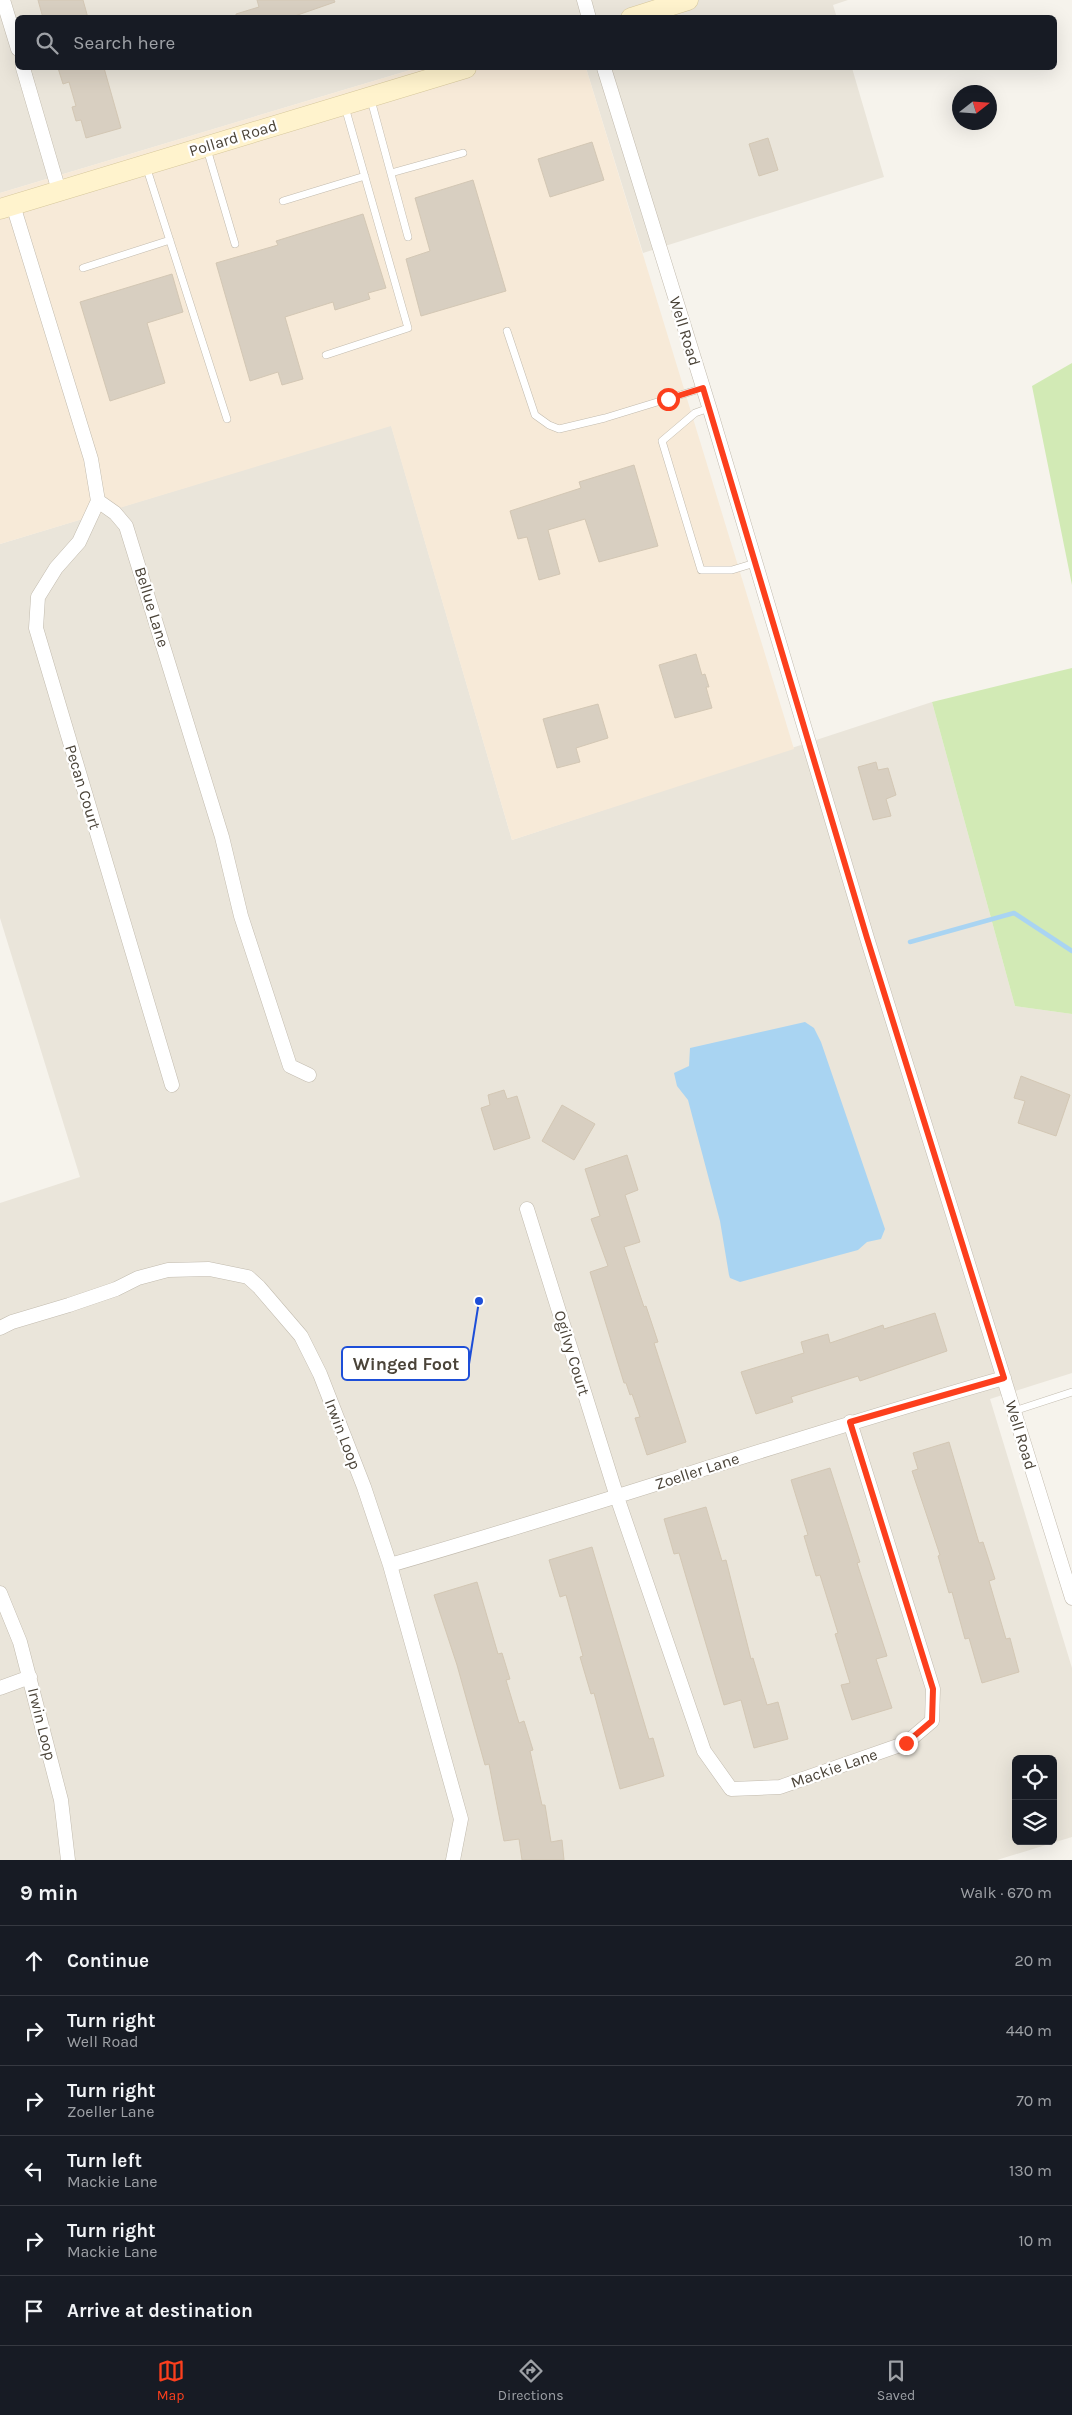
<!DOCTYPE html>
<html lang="en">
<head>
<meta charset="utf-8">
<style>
  body { margin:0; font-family:Karla,sans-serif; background:#242831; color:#f1f3f6 }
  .controls { position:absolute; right:15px; bottom:15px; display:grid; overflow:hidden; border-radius:8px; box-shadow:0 5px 20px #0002 }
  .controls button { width:45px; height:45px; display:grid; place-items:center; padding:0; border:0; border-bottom:1px solid #363941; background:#171b24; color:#f1f3f6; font:25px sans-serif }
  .compass { position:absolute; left:952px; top:85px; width:45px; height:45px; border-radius:50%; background:#171b24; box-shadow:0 5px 20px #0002; rotate:73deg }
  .stop { position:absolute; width:15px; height:15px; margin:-11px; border:4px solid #fc3f1d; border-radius:50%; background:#fff }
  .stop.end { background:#fc3f1d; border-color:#fff; box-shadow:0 1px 5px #0008 }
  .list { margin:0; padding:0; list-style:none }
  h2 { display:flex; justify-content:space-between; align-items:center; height:65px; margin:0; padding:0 20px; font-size:21px }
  h2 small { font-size:16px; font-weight:400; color:#9ea1a6 }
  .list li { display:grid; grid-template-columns:32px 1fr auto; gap:15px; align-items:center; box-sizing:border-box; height:70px; padding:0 20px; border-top:1px solid #363941 }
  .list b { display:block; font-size:19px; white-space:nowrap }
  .list p { margin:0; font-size:16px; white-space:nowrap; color:#9ea1a6 }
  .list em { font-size:16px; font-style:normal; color:#9ea1a6 }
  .icon { flex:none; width:28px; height:28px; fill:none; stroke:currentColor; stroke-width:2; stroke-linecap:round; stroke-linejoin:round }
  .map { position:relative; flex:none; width:1072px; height:1860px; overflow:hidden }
  .search { position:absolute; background:#171b24; box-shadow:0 5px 20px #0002; left:15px; right:15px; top:15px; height:55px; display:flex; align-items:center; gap:12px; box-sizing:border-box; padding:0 18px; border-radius:8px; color:#9ea1a6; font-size:19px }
  .sheet { height:485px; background:#171b24 }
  nav { display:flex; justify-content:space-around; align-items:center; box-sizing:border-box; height:70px; border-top:1px solid #363941; background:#171b24; font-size:14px; color:#9ea1a6 }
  nav a { display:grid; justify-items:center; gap:2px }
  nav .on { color:#fc3f1d }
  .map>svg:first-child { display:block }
</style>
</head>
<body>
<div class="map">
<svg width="1072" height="1860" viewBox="0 0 1072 1860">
  <rect width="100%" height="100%" fill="#f6f3ec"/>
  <path fill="#eae5da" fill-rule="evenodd" d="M0,0h848l-15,5 4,13h-819v50h399l-417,125z
    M586,68h266l32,109 -241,76z
    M391,425l121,415 420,-138 83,304 57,8v359l-82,26 82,269v169l-75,23h-997v-657l80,-26 -80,-259v-374zM1016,1759h37v82h-37z"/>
  <path fill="#f7ead8" d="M417,68h169l208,681 -282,91 -121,-414 -391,118v-351z"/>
  <path fill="#d2eab5" d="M1072,363v222l-40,-199z
    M1072,668v346l-57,-8 -83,-304z"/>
  <path fill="#a9d4f2" d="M805,1022l9,6 7,14 64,187 -4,10 -14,3 -9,8 -118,32 -10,-4 -1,-3 -9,-54 -27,-102 -5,-19 -11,-14 -3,-13 15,-7 1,-18z"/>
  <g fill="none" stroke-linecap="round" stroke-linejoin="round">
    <path stroke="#a9d4f2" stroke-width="4.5" d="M910,942l104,-29 58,38"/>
  </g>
  <path fill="#d8cfc1" stroke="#d3c7b4" d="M38,0h45l5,18h-45z
    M257,0h77l1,2 -46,16h-53v-4l23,-7z
    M58,68h46l17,60 -35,10 -5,-18 -5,1 -4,-14 4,-1 -7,-24 -6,2z
    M768,138l10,32 -19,6 -10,-32z
    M592,142l12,38 -54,17 -12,-38z
    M473,180l33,111 -85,25 -15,-57 24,-8 -15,-53z
    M363,214l23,74 -18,5 2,6 -35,11 -2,-8 -48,15 18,62 -21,6 -4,-13 -28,9 -34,-118 62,-18 -2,-4z
    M172,274l11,38 -36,11 18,60 -55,18 -30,-99z
    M634,465l24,81 -59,16 -14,-43 -37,11 12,44 -21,6 -12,-43 -9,2 -8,-28 71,-23 -2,-6z
    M696,654l6,21 3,-1 4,13h-3l6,21 -37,10 -16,-53z
    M598,704l10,34 -32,10 4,14 -23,6 -14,-49z
    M876,762l2,8 10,-2 8,27 -10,4 5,17 -18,4 -15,-53z
    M1021,1076l49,19 -14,41 -38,-13 7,-22 -11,-3z
    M504,1090l3,9 10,-3 13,42 -36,12 -13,-42 9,-3 -2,-10z
    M562,1105l33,19 -21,36 -32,-19z
    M627,1155l11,35 -13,5 15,47 -16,5 20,60 2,-1 12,36 -4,1 32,99 -39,13 -12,-37 5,-1 -8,-23 -2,1 -4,-12h-2l-34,-111 18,-6 -17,-47 9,-3 -15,-47z
    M935,1313l12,38 -87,30 -2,-5 -67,21 2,5 -37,12 -15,-42 63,-19 -3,-11 27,-8 2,9 53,-18 1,4z
    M949,1442l30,101 4,-1 12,37 -6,2 17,58 4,-1 9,34 -37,11 -13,-45 -4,1 -13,-47 -3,1 -11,-37 2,-1 -28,-84 6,-2 -5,-16z
    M830,1468l30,94 -3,1 30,93 -11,3 16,49 -40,12 -11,-35 9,-2 -15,-49 3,-1 -18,-58 -4,1 -12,-40 4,-1 -17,-55z
    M706,1507l16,54 4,-1 25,99 2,-1 14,47 11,-3 10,37 -34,9 -13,-48 -17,5 -45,-152 -5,1 -10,-35z
    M592,1547l57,192 4,-1 11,38 -44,13 -26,-96 -3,1 -11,-37 3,-1 -17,-61 -6,2 -11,-37z
    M477,1582l21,72 4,-1 8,26 -4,1 13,43 5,-2 9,29 -3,1 12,54h3l6,37 11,-2 2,20h-42l-3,-21 -15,2 -15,-77 -4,1 -28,-100 -23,-70z"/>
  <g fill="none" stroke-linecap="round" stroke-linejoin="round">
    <g stroke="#c2bbae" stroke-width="8">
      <path id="lane" d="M371,100l37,137
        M207,149l28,95
        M146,166l81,253
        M391,173l72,-20
        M283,201l82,-25
        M83,268l87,-28
        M507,331l28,84 14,10 10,4 46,-11 98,-30
        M326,355l82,-27 -63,-221
        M709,408l-14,5 -33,28 39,129h31l23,-7
        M1014,1411l58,-19"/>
    </g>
    <g stroke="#c2bbae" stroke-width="15">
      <path id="street" d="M3,0l15,49
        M584,0l5,18
        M23,68l36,123
        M604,68l107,345 156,525 205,660
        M13,205l78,254 7,42 17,12 11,13 96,311 19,79 49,150 19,9
        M98,501l-19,41 -23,26 -18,29 -2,31 136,457
        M527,1209l90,288 87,254 27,38 49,-2 126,-44 26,-22 1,-32 -83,-267
        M0,1328l12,-6 57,-17 47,-16 22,-11 30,-8 41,-1 39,8 11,10 42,49 19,38 44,113 26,78 71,254 -8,41
        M390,1565c206,-59 408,-129 614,-187
        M0,1593l20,49 41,158 7,60
        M0,1688l30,-11"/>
    </g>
    <g stroke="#d6c79b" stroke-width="21">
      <path id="secondary" d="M631,18l57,-18
        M0,209l466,-141"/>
    </g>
    <use href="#lane" stroke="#fff" stroke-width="7"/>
    <use href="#street" stroke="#fff" stroke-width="14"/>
    <use href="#secondary" stroke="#fff3cd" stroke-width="20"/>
  </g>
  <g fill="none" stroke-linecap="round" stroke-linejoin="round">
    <path stroke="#fc3f1d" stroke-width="6" d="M668,399l35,-11 164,550 137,440 -154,44 83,267 -1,32 -26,22"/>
  </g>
  <g text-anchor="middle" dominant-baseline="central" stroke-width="4.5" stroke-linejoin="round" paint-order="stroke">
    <g font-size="16" fill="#4b4439" stroke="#fff">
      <text transform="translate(233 138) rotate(-17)">Pollard Road</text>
      <text transform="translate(685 331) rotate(73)">Well Road</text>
      <text transform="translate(152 607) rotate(73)">Bellue Lane</text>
      <text transform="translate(83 787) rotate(73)">Pecan Court</text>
      <text transform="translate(572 1353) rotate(73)">Ogilvy Court</text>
      <text transform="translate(343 1434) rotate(69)">Irwin Loop</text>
      <text transform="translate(1021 1435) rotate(73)">Well Road</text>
      <text transform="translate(697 1471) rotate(-18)">Zoeller Lane</text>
      <text transform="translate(42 1724) rotate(76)">Irwin Loop</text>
      <text transform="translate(834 1768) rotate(-19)">Mackie Lane</text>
    </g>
  </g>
  <path fill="none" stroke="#1d4ed8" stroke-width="2" d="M479 1301L469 1364"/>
  <circle fill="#1d4ed8" stroke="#fff" stroke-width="2" cx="479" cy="1301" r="5"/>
  <rect fill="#fff" stroke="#1d4ed8" stroke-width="2" x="342" y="1347" width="127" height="33" rx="5"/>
  <g font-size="18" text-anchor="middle" font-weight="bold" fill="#4b4439">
    <text x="406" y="1370">Winged Foot</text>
  </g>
</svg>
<div class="controls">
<button><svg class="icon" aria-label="locate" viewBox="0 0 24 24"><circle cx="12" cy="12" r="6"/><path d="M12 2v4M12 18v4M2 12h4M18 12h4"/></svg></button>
<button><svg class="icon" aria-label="layers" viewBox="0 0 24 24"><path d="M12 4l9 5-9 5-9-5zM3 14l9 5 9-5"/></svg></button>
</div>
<svg class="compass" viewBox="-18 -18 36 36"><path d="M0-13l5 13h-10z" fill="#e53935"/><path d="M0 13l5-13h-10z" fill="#9ea1a6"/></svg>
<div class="stop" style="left:668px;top:399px"></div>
<div class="stop end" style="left:906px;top:1743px"></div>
<div class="search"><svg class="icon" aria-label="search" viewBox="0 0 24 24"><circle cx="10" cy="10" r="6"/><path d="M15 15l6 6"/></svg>Search here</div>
</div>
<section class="sheet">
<h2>9 min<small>Walk · 670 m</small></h2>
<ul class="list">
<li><svg class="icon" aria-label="ahead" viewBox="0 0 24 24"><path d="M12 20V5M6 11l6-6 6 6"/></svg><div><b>Continue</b></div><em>20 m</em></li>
<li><svg class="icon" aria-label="right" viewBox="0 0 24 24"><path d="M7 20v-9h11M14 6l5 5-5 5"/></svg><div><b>Turn right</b><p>Well Road</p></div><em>440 m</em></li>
<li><svg class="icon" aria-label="right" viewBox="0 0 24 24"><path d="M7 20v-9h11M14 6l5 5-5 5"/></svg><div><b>Turn right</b><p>Zoeller Lane</p></div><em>70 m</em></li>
<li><svg class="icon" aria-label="left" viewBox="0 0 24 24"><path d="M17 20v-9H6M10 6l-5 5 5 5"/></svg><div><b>Turn left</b><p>Mackie Lane</p></div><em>130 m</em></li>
<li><svg class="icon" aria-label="right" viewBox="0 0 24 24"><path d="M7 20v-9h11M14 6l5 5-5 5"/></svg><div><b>Turn right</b><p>Mackie Lane</p></div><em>10 m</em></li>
<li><svg class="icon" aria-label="arrive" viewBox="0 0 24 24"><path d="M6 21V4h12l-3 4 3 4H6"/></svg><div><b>Arrive at destination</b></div></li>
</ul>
</section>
<nav>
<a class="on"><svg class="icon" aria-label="map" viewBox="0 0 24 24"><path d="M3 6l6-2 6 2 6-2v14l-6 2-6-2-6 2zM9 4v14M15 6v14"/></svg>Map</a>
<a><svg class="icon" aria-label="directions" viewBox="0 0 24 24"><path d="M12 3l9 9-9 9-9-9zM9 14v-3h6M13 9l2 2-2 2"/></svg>Directions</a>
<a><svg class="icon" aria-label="saved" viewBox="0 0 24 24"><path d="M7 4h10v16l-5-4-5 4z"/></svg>Saved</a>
</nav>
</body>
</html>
